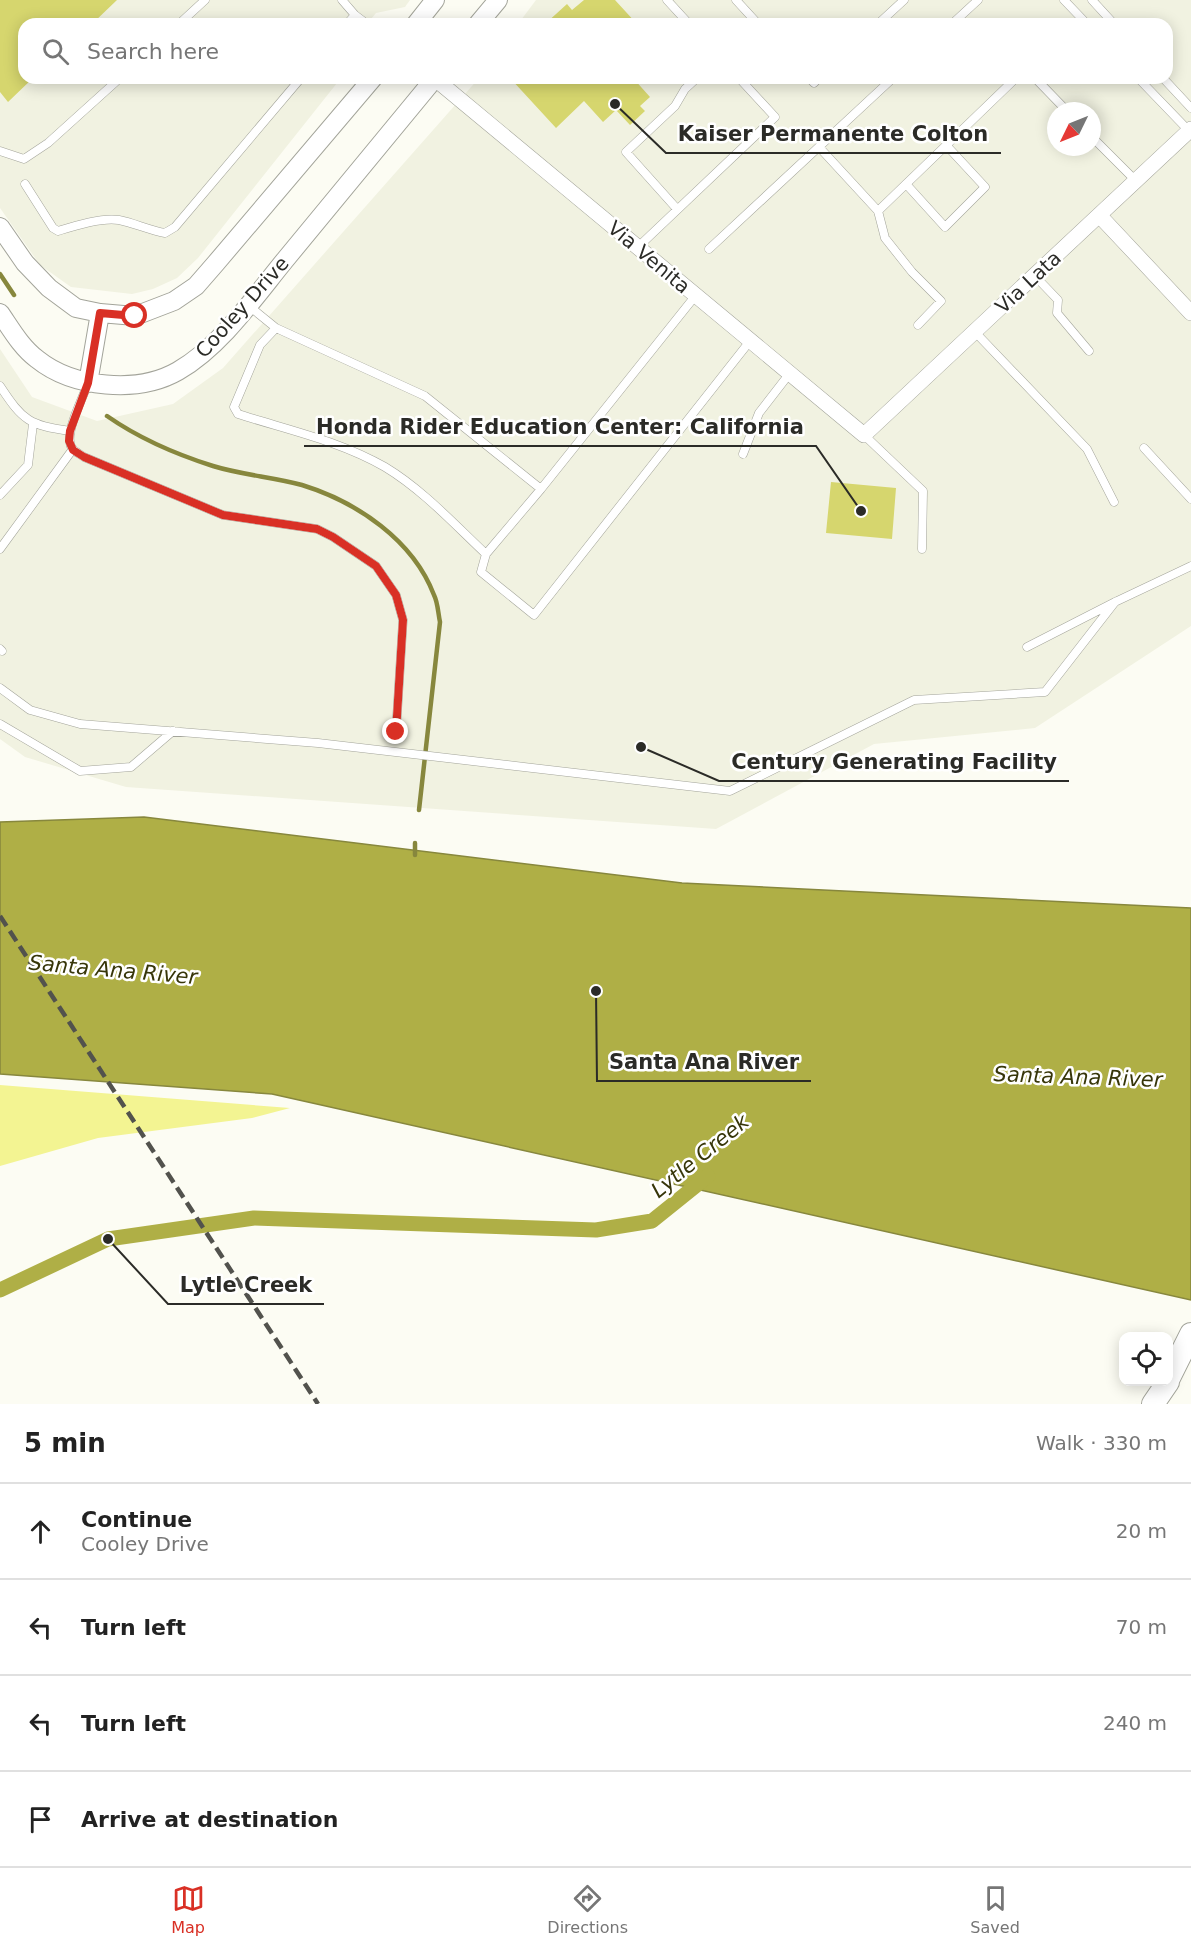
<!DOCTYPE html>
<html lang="en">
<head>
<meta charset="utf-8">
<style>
  body { margin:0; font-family:"DejaVu Sans",sans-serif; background:#f2f2f2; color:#222 }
  .controls { position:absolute; right:18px; bottom:18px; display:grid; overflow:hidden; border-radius:12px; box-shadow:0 3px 15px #0003 }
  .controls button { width:54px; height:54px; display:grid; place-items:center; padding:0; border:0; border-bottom:2px solid #e0e0e0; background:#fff; color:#222; font:30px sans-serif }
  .compass { position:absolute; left:1047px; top:102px; width:54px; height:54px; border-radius:50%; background:#fff; box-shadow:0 3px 15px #0003; rotate:227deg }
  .stop { position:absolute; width:18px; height:18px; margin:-14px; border:4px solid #d93025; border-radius:50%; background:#fff }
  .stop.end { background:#d93025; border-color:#fff; box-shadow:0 2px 6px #0008 }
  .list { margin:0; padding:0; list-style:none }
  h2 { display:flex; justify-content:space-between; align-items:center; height:78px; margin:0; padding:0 24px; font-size:26px }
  h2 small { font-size:20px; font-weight:400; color:#767676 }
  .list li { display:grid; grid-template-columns:39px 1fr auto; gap:18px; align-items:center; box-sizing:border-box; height:96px; padding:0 24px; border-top:2px solid #e0e0e0 }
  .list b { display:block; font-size:22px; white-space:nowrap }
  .list p { margin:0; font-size:20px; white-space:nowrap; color:#767676 }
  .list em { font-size:20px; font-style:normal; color:#767676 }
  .icon { flex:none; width:33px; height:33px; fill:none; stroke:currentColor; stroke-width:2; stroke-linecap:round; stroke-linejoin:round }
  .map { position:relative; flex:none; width:1191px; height:1404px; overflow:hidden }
  .search { position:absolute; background:#fff; box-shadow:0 3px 15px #0003; left:18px; right:18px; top:18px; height:66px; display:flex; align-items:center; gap:15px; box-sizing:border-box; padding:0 21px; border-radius:18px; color:#767676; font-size:22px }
  .sheet { height:462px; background:#fff }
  nav { display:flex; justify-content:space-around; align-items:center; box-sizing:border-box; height:84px; border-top:2px solid #e0e0e0; background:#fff; font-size:16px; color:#767676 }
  nav a { display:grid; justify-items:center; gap:3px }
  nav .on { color:#d93025 }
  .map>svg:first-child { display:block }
</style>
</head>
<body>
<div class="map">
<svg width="1191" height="1404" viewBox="0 0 1191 1404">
  <rect width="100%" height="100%" fill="#fcfcf3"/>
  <path fill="#f1f2e1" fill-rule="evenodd" d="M0,0h410l-5,7 -29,6 -9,11h-343v54h317l-143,180 -21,20 -24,11 -21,5 -61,-7 -31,-22 -40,-57z
    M536,0h655v626l-156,102 -161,16 -158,85 -590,-42 -101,-30 -25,-18v-390l32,48 65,24 76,-17 50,-36 256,-290h688v-54h-649zM1056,111h36v36h-36z"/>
  <path fill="#f3f492" d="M0,1085l290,23 -38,10 -154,20 -98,28z"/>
  <path fill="#afaf46" stroke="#87873d" stroke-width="1.5" d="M144,817l538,66 509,25v392l-919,-206 -272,-20v-252z"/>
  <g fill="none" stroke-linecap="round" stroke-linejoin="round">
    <path stroke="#87873d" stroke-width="4.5" d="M0,274l14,21
      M107,416c33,23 68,38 106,50 29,9 60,11 89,19 55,17 111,55 132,110 4,8 4,18 6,27l-21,188
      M415,855v-12"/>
    <path stroke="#afaf46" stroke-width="15" d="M0,1290l108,-51 146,-21 342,12 56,-9 56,-45"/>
  </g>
  <path fill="#d6d66e" d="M0,0h117l-25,24h-68v54h9l-25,24 -8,-10z
    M584,0h31l22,24h-92l22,-20 5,6z
    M510,78h123l17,19 -10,9 5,5 -15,14 -14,-15 -13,12 -19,-21 -28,27z
    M831,482l65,6 -4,51 -66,-6z"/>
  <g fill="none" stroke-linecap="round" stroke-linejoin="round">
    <g stroke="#a3a49a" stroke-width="9">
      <path id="service" d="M342,0l13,15 12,9
        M667,0l22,24
        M736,0l22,24
        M1064,0l23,24
        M1092,0l22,24
        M179,24l26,-24
        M347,24l8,-9
        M878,24l26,-24
        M952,24l26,-24
        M809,78l5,5 5,-5
        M1035,78l32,33
        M1138,78l51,53
        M1163,78l28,30
        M1092,137l44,44
        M819,147l59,64
        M0,151l24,8 24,-16 72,-65
        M25,184l28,44 5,3c16,-5 44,-14 61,-11 15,3 30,10 46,13l10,-6 126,-149
        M906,184l39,43 40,-40 -39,-42
        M677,209l-51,-57 49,-46 10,-17 12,-11
        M638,247l137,-130 -36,-39
        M709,249l184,-171
        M1035,276l23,24 -1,13 32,38
        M249,306l27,22 -16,17 -26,62 4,7c50,16 102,27 147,53 38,23 69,57 101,87l-5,18 53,43 216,-274
        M918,325l23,-24 -29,-29 -27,-34 -7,-27 138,-133
        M276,328l149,68 116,93
        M975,332l112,117 27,53
        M88,383c-5,15 -25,52 -16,65 3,4 8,6 12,9l139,58 94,14 16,8 43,29 20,29 7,25 -7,112
        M0,386c23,35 29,39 70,45
        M864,435l59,56 -1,58
        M1144,448l47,51
        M743,454l16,-41 31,-40
        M0,495l28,-30 5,-41
        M0,549l73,-100
        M486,554l55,-65 155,-194
        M1027,647l88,-45 76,-36
        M0,649l2,2
        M0,688l30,22 50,14 238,19 412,48 184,-91 131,-8 70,-90
        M0,724l80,47 51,-4 42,-36"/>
    </g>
    <g stroke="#a3a49a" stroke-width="16">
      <path id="minor" d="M434,78l430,357 327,-306
        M1099,215l92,98"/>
    </g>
    <g stroke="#a3a49a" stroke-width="20">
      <path id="tertiary" d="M416,24l19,-24
        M478,24l20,-24
        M0,227l25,36 24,25 27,20 24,5 35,3 39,-15 22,-15 20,-23 157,-185
        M0,313c11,16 21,34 37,46 36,29 101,35 141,12 42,-24 76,-73 107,-111 50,-60 100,-121 150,-182
        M88,383l12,-70"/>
    </g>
    <g stroke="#a3a49a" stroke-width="24">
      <path id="primary" d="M1168,1380l23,-46
        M1153,1404l15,-22"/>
    </g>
    <use href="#service" stroke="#fff" stroke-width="8"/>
    <use href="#minor" stroke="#fff" stroke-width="15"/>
    <use href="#tertiary" stroke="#fff" stroke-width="18"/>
    <use href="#primary" stroke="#fff" stroke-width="22"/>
    <path stroke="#52524d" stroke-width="4.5" stroke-dasharray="12 6" stroke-linecap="butt" d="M0,916l318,488"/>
  </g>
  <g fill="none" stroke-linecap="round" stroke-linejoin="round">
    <path stroke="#d93025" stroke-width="8" d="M135,316l-35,-3 -12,70 -18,48 -1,10 4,9 11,7 139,58 94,14 16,8 43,29 20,29 7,25 -7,112"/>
  </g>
  <g text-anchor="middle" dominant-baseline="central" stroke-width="5" stroke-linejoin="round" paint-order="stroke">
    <g font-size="20" fill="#2b2b27" stroke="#fff">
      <text transform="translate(649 257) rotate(40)">Via Venita</text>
      <text transform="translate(1028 282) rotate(-43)">Via Lata</text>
      <text transform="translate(242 307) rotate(-48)">Cooley Drive</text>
    </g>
    <g font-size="21" font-style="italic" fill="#373609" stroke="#fff">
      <text transform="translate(113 970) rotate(5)">Santa Ana River</text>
      <text transform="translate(1078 1077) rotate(2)">Santa Ana River</text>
      <text transform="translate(700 1156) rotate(-39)">Lytle Creek</text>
    </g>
  </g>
  <path fill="none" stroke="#2b2b27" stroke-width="2" d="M615 104L666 153H1001M861 511L816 446H304M641 747L719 781H1069M596 991L597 1081H811M108 1239L168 1304H324"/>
  <g fill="#2b2b27" stroke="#fff" stroke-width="2">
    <circle cx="615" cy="104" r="6"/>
    <circle cx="861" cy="511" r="6"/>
    <circle cx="641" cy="747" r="6"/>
    <circle cx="596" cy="991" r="6"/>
    <circle cx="108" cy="1239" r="6"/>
  </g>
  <g font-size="21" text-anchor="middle" font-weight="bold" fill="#2b2b27" stroke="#fff" stroke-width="5" stroke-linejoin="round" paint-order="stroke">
    <text x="833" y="141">Kaiser Permanente Colton</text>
    <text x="560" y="434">Honda Rider Education Center: California</text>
    <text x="894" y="769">Century Generating Facility</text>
    <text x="704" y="1069">Santa Ana River</text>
    <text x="246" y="1292">Lytle Creek</text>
  </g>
</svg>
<div class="controls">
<button><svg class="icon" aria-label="locate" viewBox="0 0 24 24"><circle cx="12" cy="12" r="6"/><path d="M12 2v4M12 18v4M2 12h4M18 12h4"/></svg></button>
</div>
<svg class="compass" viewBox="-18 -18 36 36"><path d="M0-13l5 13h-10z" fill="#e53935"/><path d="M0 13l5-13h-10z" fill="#767676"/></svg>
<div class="stop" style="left:135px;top:316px"></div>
<div class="stop end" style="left:396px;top:732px"></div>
<div class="search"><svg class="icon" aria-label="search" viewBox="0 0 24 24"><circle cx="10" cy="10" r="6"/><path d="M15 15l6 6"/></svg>Search here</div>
</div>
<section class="sheet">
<h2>5 min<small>Walk · 330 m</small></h2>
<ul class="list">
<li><svg class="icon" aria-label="ahead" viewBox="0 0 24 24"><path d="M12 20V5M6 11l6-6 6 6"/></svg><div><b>Continue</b><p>Cooley Drive</p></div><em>20 m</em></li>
<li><svg class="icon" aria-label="left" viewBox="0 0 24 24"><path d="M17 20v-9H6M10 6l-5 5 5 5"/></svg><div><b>Turn left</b></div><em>70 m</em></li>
<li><svg class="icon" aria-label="left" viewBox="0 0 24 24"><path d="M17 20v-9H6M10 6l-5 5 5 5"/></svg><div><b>Turn left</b></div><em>240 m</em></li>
<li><svg class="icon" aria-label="arrive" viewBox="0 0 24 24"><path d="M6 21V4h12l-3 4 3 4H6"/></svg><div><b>Arrive at destination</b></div></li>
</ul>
</section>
<nav>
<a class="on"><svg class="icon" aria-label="map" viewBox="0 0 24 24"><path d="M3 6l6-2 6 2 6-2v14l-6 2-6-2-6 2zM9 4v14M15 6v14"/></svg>Map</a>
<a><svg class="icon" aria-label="directions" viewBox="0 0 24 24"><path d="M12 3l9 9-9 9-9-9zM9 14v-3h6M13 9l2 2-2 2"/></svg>Directions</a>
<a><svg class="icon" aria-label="saved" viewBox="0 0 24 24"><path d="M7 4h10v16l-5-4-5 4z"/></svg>Saved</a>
</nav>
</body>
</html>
